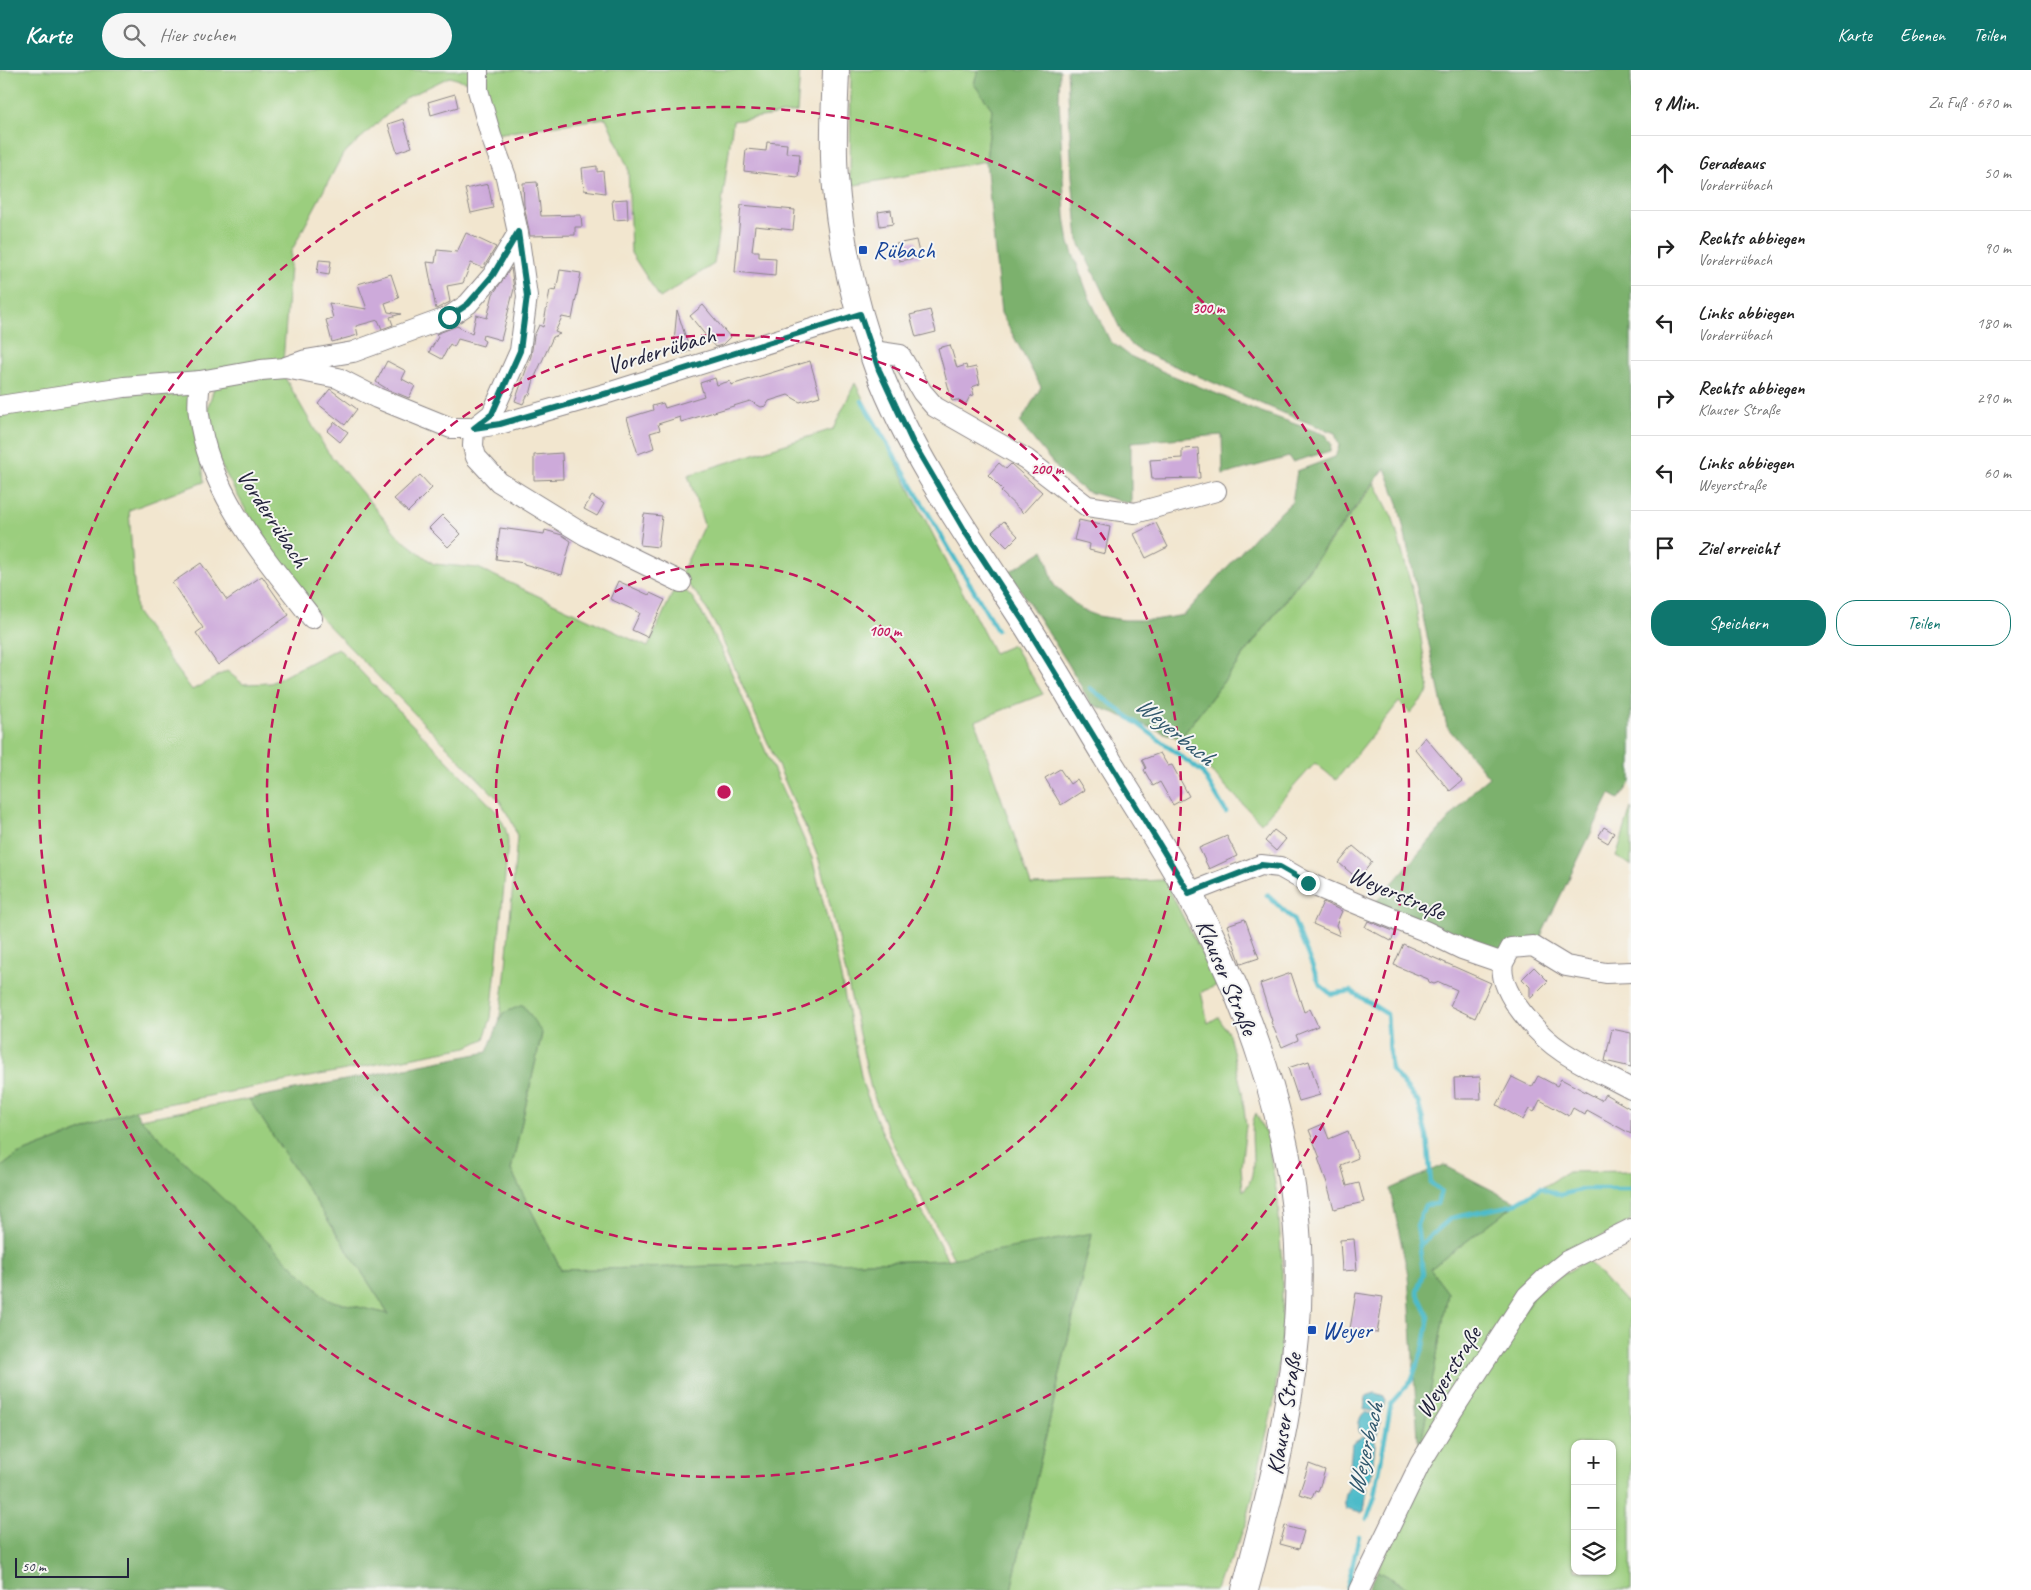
<!DOCTYPE html>
<html lang="de">
<head>
<meta charset="utf-8">
<style>
  body { margin:0; font-family:Caveat,sans-serif; background:#f6f6f6; color:#222 }
  .controls { position:absolute; right:15px; bottom:15px; display:grid; overflow:hidden; border-radius:10px; box-shadow:0 1px 4px #0004 }
  .controls button { width:45px; height:45px; display:grid; place-items:center; padding:0; border:0; border-bottom:1px solid #e0e0e0; background:#fff; color:#222; font:25px sans-serif }
  .scale { position:absolute; left:15px; bottom:12px; width:114px; box-sizing:border-box; padding-left:5px; border:2px solid #22223b; border-top:0; font-size:14px; line-height:18px; white-space:nowrap; color:#22223b; -webkit-text-stroke:4px #f6f6f2; paint-order:stroke }
  .stop { position:absolute; width:15px; height:15px; margin:-11px; border:4px solid #0f766e; border-radius:50%; background:#fff }
  .stop.end { background:#0f766e; border-color:#fff; box-shadow:0 1px 5px #0008 }
  .list { margin:0; padding:0; list-style:none }
  h2 { display:flex; justify-content:space-between; align-items:center; height:65px; margin:0; padding:0 20px; font-size:21px }
  h2 small { font-size:16px; font-weight:400; color:#767676 }
  .list li { display:grid; grid-template-columns:32px 1fr auto; gap:15px; align-items:center; box-sizing:border-box; height:75px; padding:0 20px; border-top:1px solid #e0e0e0 }
  .list b { display:block; font-size:19px; white-space:nowrap }
  .list p { margin:0; font-size:16px; white-space:nowrap; color:#767676 }
  .list em { font-size:16px; font-style:normal; color:#767676 }
  .actions { display:flex; gap:10px; padding:15px 20px }
  .actions a { flex:1; padding:11px 0; border:1px solid #0f766e; border-radius:20px; text-align:center; font-size:18px; color:#0f766e }
  .actions .main { background:#0f766e; color:#fff }
  .icon { flex:none; width:28px; height:28px; fill:none; stroke:currentColor; stroke-width:2; stroke-linecap:round; stroke-linejoin:round }
  .map { position:relative; flex:none; width:1631px; height:1520px; overflow:hidden }
  header { display:flex; align-items:center; gap:30px; box-sizing:border-box; height:70px; padding:0 25px; background:#0f766e; color:#fff }
  header strong { font-size:24px }
  nav { display:flex; gap:28px; margin-inline-start:auto; font-size:18px }
  .search { width:350px; height:45px; background:#f6f6f6; display:flex; align-items:center; gap:12px; box-sizing:border-box; padding:0 18px; border-radius:28px; color:#767676; font-size:19px }
  main { display:flex }
  aside { flex:1; background:#fff }
  .map>svg:first-child { display:block }
</style>
</head>
<body>
<header>
<strong>Karte</strong>
<div class="search"><svg class="icon" aria-label="search" viewBox="0 0 24 24"><circle cx="10" cy="10" r="6"/><path d="M15 15l6 6"/></svg>Hier suchen</div>
<nav><a>Karte</a><a>Ebenen</a><a>Teilen</a></nav>
</header>
<main>
<div class="map">
<svg width="1631" height="1520" viewBox="0 0 1631 1520">
  <rect width="100%" height="100%" fill="#f6f6f2"/>
  <filter id="ink" filterUnits="userSpaceOnUse"><feTurbulence type="fractalNoise" baseFrequency=".02" numOctaves="2"/><feDisplacementMap in="SourceGraphic" scale="10" xChannelSelector="R" yChannelSelector="G"/><feConvolveMatrix kernelMatrix="1 2 1 2 8 2 1 2 1" color-interpolation-filters="sRGB"/></filter>
  <filter id="wash" filterUnits="userSpaceOnUse"><feTurbulence type="fractalNoise" baseFrequency=".0096" numOctaves="4" result="noise"/><feDisplacementMap in="SourceGraphic" scale="20" xChannelSelector="R" yChannelSelector="G"/><feGaussianBlur stdDeviation="1.12" result="paint"/><feColorMatrix in="noise" values="0 0 0 0 0 0 0 0 0 0 0 0 0 0 0 0 0 1.4 0 .05"/><feComposite in="paint" operator="in"/></filter>
  <g filter="url(#wash)">
    <rect width="100%" height="100%" fill="#f2e6cf"/>
    <path fill="#9bce7e" stroke="#5e785c" fill-rule="evenodd" d="M0,0h474l1,14 -26,-7 -43,21 -63,56 -52,98 -8,111 -283,41z
      M481,0h319l-3,42 -64,9 -19,143 -54,34 -29,-45 -3,-85 -22,-50 -110,16z
      M851,0h127l-4,14 18,25 -6,52 -136,25z
      M284,306l43,75 73,87 34,26 44,4 170,79 29,-64 15,14 10,16 21,40 89,205 25,100 26,127 15,38 23,49 47,88 -387,10 -50,-100 31,-136 -39,-21 -4,10 6,-46 12,-140 -4,-13 -13,-23 -181,-185 -61,-84 -41,-74 -9,-51 7,-22z
      M855,313l139,270 19,-8 30,49 -68,27 56,164 133,-5 54,105 -17,7 7,31 10,-6 11,17 13,58 4,33 -5,42 2,24c20,-17 2,-57 13,-78l11,24 11,64 4,67v67l-8,66 -27,119 -15,38 -12,20 -4,12h-205l81,-356 -138,25 -62,-117 -21,-53 -34,-156 -18,-73 -8,-20 -94,-212 -16,-29 -21,-23 24,-51 -16,-50 145,-46z
      M185,316l9,4 10,92 -75,28 7,102 56,78 35,-19 16,13 28,-1 67,-35 157,162c8,12 13,20 13,35l-17,173 -7,21 -17,8 -332,63 -118,45 -17,13v-755z
      M1375,413l18,36 22,80 14,92 -19,22 -11,-11 -63,78 -21,-17 -54,60 -81,-84z
      M1631,738v57l-15,-8z
      M249,1029l140,215 -61,-13 -188,-182z
      M1631,1101v50l-68,36 -144,198 29,-162 -18,-24 87,-66 51,-31z
      M1587,1190l38,41 6,1v288h-218l-36,-19 45,-102 116,-179zM1575,1374h37v127h-37z"/>
    <path fill="#7cb16d" stroke="#4f6a54" d="M978,0h82l-1,29 6,117 4,27 20,54 21,44 20,15 34,16 92,38 70,25 5,9 -1,7 -38,11 -3,-5 -66,18 -1,-40 -91,7v62l-46,-13 -25,-19 -40,-49 21,-36 -40,-74 -15,-152 6,-52 -18,-25z
      M1067,0h564v712l-12,17 -9,-5 -70,144 -30,6 -6,11 -37,-9 -93,-42 103,-117 12,-10 -42,-50 -49,-224 -13,-35 -205,271 -89,-35 -22,-39 -60,-93 35,-22 10,35 28,25 16,6 26,4h30l30,-5 74,-82 34,-31 5,-31 38,-14 4,-11 -4,-13 -47,-18 -148,-64 -10,-7 -7,-9 -45,-95 -6,-64z
      M523,935l19,28 -31,137 50,100 384,-10 147,-27 -81,357h-1011v-422l17,-13 118,-45 5,9 188,181 61,14 -140,-215 238,-47 16,-39z
      M1444,1095l73,38 -87,66 18,24 -29,162 -11,-180 -18,-86z
      M1377,1501l36,19h-45z"/>
    <path fill="#4ebbc9" stroke="#386e82" d="M1375,1323l9,3 2,5 -2,8 -5,4 -15,-4 2,-13z
      M1365,1342l13,4 2,6 -2,12 -4,2 -14,-3c-3,-6 -1,-17 5,-21z
      M1363,1367l12,4v4l-4,34 -3,3h-10l-7,-4 -1,-11 2,-23z
      M1352,1414l13,2 2,4 -3,21 -3,2 -15,-4c-3,-7 0,-20 6,-25z"/>
    <g fill="none" stroke-linecap="round" stroke-linejoin="round">
      <path stroke="#4ebbc9" stroke-width="4.5" d="M862,331l135,229
        M1090,618l112,84 24,40
        M1267,825l26,24 27,66 11,9 20,-3 36,23 4,55 27,33 9,34 4,47 10,8 -4,13 -12,1 -8,20 6,48 -6,19 12,25 -5,29 -13,35 -20,22 -16,93 -8,23
        M1420,1175l31,-27 62,-13 28,-17 19,7 24,-6h47
        M1347,1520l12,-54"/>
    </g>
    <g id="blocks">
      <path fill="#cdaada" d="M455,24l3,13 -27,8 -3,-13z
        M403,49l9,28 -15,5 -9,-28z
        M767,72l20,2 -1,9 14,1 -2,23 -54,-6 2,-22 20,2z
        M597,96v6l6,-1 2,22 -21,-3 -2,-22z
        M537,112l4,34 40,-1 1,12h-7v8l-45,1 -6,-31 -1,-22z
        M488,114l5,24 -22,5 -6,-24z
        M627,129l1,20 -14,1 -2,-20z
        M741,135l54,5 -2,20 -38,-4 -3,25h7v6l17,1 -1,18 -40,-4z
        M891,140l2,14 -13,2 -2,-14z
        M466,163l30,14 -13,21 -12,-5 -8,20 -16,3 3,16 -14,7 -9,-47 8,1 2,-13 20,2z
        M916,170l4,17 -21,4 -3,-17z
        M319,190l12,1 -2,14 -12,-2z
        M511,198l3,21 -13,51 -18,-5 -1,4 3,2 -2,5 -25,-7 -4,8 -4,-3 -8,15 -13,-7 9,-15 -2,-3 21,-8 15,8 4,-19 11,3 6,-24z
        M560,200l21,3 -9,46 -10,-2 -7,15 5,2 -7,3 -19,42 -4,16 -2,-1 -5,10 -8,-3 16,-45 3,-20 5,-11 4,2 7,-37 6,1z
        M391,204l8,24 -14,5 3,9 13,2 -11,3 3,8 -11,4 -4,-9 -22,6 2,9 -26,7 -6,-22 7,-2 -4,-15 38,6 -9,-25z
        M703,235l27,32 -8,8 -7,2 -25,-31z
        M677,240l13,41 -12,4 -4,-13z
        M930,240l6,22 -20,5 -6,-22z
        M950,275l7,23 9,-3 1,4 9,-2 4,17 -8,3 2,8 -4,1 -4,8 -9,-4 -5,1 -14,-53z
        M387,291l19,10 -4,8 13,7 -6,12 -20,-8 -13,-8z
        M810,291l10,35 -20,6 -12,-7 -19,6 -3,5 -5,1 -11,-6 -69,21 -1,-5 -22,7 2,6 -10,3 4,15 -16,6 -11,-36 26,-8 -1,-4 11,-3 2,5 39,-12 -4,-13 15,-5 2,7 13,-4 1,4z
        M330,319l27,20 -12,16 -27,-21z
        M335,352l13,10 -8,10 -13,-11z
        M1198,378l2,30 -48,1 -2,-19 32,-2v-9z
        M562,383l1,26 -29,1v-25z
        M999,393l7,6 5,-5 31,28 -19,21 -22,-21 2,-2 -15,-15z
        M420,405l12,13 -24,24 -14,-13z
        M592,426l12,8 -7,12 -13,-7z
        M644,444l18,2 -4,31 -18,-2z
        M442,445l19,19 -13,13 -19,-19z
        M1079,450l31,7 -5,27 -16,-4 1,-6 -16,-4z
        M1004,451l14,15 -11,11 -15,-15z
        M1156,453l12,24 -22,11 -12,-24z
        M500,458l44,6 1,-4 17,5 9,6 -9,34 -38,-11v-1l-28,-4z
        M201,493l26,37 35,-24 27,39 -71,50 -22,-32 7,-5 -31,-45z
        M618,511l31,14 1,-2 15,7 -18,37 -15,-7 8,-17 -30,-14z
        M1425,667l37,44 -12,10 -35,-42z
        M1160,683l8,13 4,-1 17,31 -16,9 -13,-23 -7,4 -9,-16 2,-2 -4,-8z
        M1060,699l10,15 7,-5 7,11 -23,15 -16,-27z
        M1604,757l10,6 -6,10 -10,-6z
        M1274,760l12,9 -10,12 -11,-10z
        M1227,766l10,20 -28,13 -10,-21z
        M1353,776l19,16 -14,17 -19,-16z
        M1323,832l19,9 -6,14 4,11 -27,-12z
        M1245,849l14,39 -18,6 -14,-39z
        M1368,851l28,11 -5,9 -26,-14z
        M1403,874l88,39 -16,35 -25,-12 7,-16 -18,-8 -5,2 -5,-2 -1,-3 -34,-14z
        M1534,897l14,14 -18,18v-12l-8,-8z
        M1291,903l13,39 6,-3 8,17 -22,9 2,5 -16,7 -11,-25 1,-1 -12,-37z
        M1612,959l19,4v34l-26,-6z
        M1309,991l11,34 -21,6 -11,-33z
        M1538,1006l19,10 4,-7 40,21 4,-6 26,15v25l-44,-24 -2,5 -12,-7 -4,8 -29,-16 -6,12 -5,-3 -6,11 -26,-15 15,-28 20,10z
        M1480,1007l1,22h-26l-1,-21z
        M1323,1054l6,15 19,-8 10,27 -17,7 6,21 12,-3 5,19 -30,7 -7,-26 -9,-25h2l-11,-28z
        M1354,1169l3,31 -15,1 -2,-31z
        M1356,1223l27,4 -6,36 -27,-4z
        M1309,1394l16,6 -7,22 -3,-1 -3,7 -13,-4z
        M1285,1456l19,5 -5,18 -19,-5z"/>
    </g>
  </g>
  <g filter="url(#ink)">
    <use href="#blocks" fill-opacity="0" stroke="#8a8485" stroke-width="1"/>
    <g fill="none" stroke-linecap="round" stroke-linejoin="round">
      <g stroke="#8a8485" stroke-width="22">
        <path id="minor" d="M478,0v20l13,46 15,41 12,56 9,63 -7,55 -28,63 -18,14 -1,18 3,11 23,25 86,53 96,47
          M873,281l27,4 22,37 13,15 91,52 61,47 48,7 81,-22
          M286,297l20,-7 47,-8 96,-35 19,-13 25,-29 25,-42
          M200,311c-1,11 -3,23 -1,34 10,79 66,143 113,203
          M0,336l124,-19 76,-6 61,-11 24,-2 53,10 39,20 74,30h23l26,-4 108,-31 252,-79
          M1189,823l72,-28 19,2 28,16 52,22 65,26 37,18 41,14c-6,29 37,74 60,89 21,14 46,25 68,37
          M1503,893l8,-15 22,-2 33,20 40,7 25,-1
          M1359,1520l61,-126 31,-51 76,-117 20,-19 20,-16 64,-32"/>
      </g>
      <g stroke="#8a8485" stroke-width="28">
        <path id="major" d="M836,0c-1,35 -4,72 -1,107 5,64 20,131 43,192 34,89 92,169 144,249 31,48 59,98 89,147 26,42 53,84 77,127 53,93 95,210 107,317 15,130 -17,257 -50,381"/>
      </g>
      <use href="#minor" stroke="#fff" stroke-width="20"/>
      <use href="#major" stroke="#fff" stroke-width="26"/>
    </g>
  </g>
  <g fill="none" stroke-linecap="round" stroke-linejoin="round" filter="url(#ink)">
    <path stroke="#0f766e" stroke-width="6" d="M449,247l19,-13 25,-29 25,-43 9,64 -7,55 -28,63 -18,14 26,-4 108,-31 252,-79 19,56 33,71 54,92 58,89 165,271 72,-28 19,2 28,16"/>
  </g>
  <g fill="none" stroke="#c2185b" stroke-width="2.5" stroke-dasharray="9 6">
    <circle cx="724" cy="722" r="228"/>
    <circle cx="724" cy="722" r="457"/>
    <circle cx="724" cy="722" r="685"/>
  </g>
  <g fill="#1a4fb4" stroke="#f6f6f2" stroke-width="2">
    <rect x="858" y="175" width="10" height="10" rx="2.5"/>
    <rect x="1307" y="1255" width="10" height="10" rx="2.5"/>
  </g>
  <g text-anchor="middle" dominant-baseline="central" stroke-width="4" stroke-linejoin="round" paint-order="stroke">
    <g font-size="24" fill="#164399" stroke="#f6f6f2" text-anchor="start">
      <text x="873" y="180">Rübach</text>
      <text x="1322" y="1260">Weyer</text>
    </g>
    <g font-size="24" fill="#22223b" stroke="#f6f6f2">
      <text transform="translate(661 280) rotate(-17)">Vorderrübach</text>
      <text transform="translate(273 448) rotate(57)">Vorderrübach</text>
      <text transform="translate(1397 823) rotate(23)">Weyerstraße</text>
      <text transform="translate(1227 907) rotate(67)">Klauser Straße</text>
      <text transform="translate(1448 1302) rotate(-58)">Weyerstraße</text>
      <text transform="translate(1284 1344) rotate(-81)">Klauser Straße</text>
    </g>
    <g font-size="25" font-style="italic" fill="#31586d" stroke="#f6f6f2">
      <text transform="translate(1175 661) rotate(39)">Weyerbach</text>
      <text transform="translate(1365 1379) rotate(-77)">Weyerbach</text>
    </g>
  </g>
  <circle cx="724" cy="722" r="8" fill="#c2185b" stroke="#f6f6f2" stroke-width="2.5"/>
  <g font-size="15" text-anchor="middle" font-weight="bold" fill="#c2185b" stroke="#f6f6f2" stroke-width="4" stroke-linejoin="round" paint-order="stroke">
    <text x="1208" y="243">300 m</text>
    <text x="1047" y="404">200 m</text>
    <text x="885" y="566">100 m</text>
  </g>
</svg>
<div class="controls">
<button>+</button>
<button>−</button>
<button><svg class="icon" aria-label="layers" viewBox="0 0 24 24"><path d="M12 4l9 5-9 5-9-5zM3 14l9 5 9-5"/></svg></button>
</div>
<div class="scale">50 m</div>
<div class="stop" style="left:449px;top:247px"></div>
<div class="stop end" style="left:1308px;top:813px"></div>
</div>
<aside>
<h2>9 Min.<small>Zu Fuß · 670 m</small></h2>
<ul class="list">
<li><svg class="icon" aria-label="ahead" viewBox="0 0 24 24"><path d="M12 20V5M6 11l6-6 6 6"/></svg><div><b>Geradeaus</b><p>Vorderrübach</p></div><em>50 m</em></li>
<li><svg class="icon" aria-label="right" viewBox="0 0 24 24"><path d="M7 20v-9h11M14 6l5 5-5 5"/></svg><div><b>Rechts abbiegen</b><p>Vorderrübach</p></div><em>90 m</em></li>
<li><svg class="icon" aria-label="left" viewBox="0 0 24 24"><path d="M17 20v-9H6M10 6l-5 5 5 5"/></svg><div><b>Links abbiegen</b><p>Vorderrübach</p></div><em>180 m</em></li>
<li><svg class="icon" aria-label="right" viewBox="0 0 24 24"><path d="M7 20v-9h11M14 6l5 5-5 5"/></svg><div><b>Rechts abbiegen</b><p>Klauser Straße</p></div><em>290 m</em></li>
<li><svg class="icon" aria-label="left" viewBox="0 0 24 24"><path d="M17 20v-9H6M10 6l-5 5 5 5"/></svg><div><b>Links abbiegen</b><p>Weyerstraße</p></div><em>60 m</em></li>
<li><svg class="icon" aria-label="arrive" viewBox="0 0 24 24"><path d="M6 21V4h12l-3 4 3 4H6"/></svg><div><b>Ziel erreicht</b></div></li>
</ul>
<div class="actions"><a class="main">Speichern</a><a>Teilen</a></div>
</aside>
</main>
</body>
</html>
